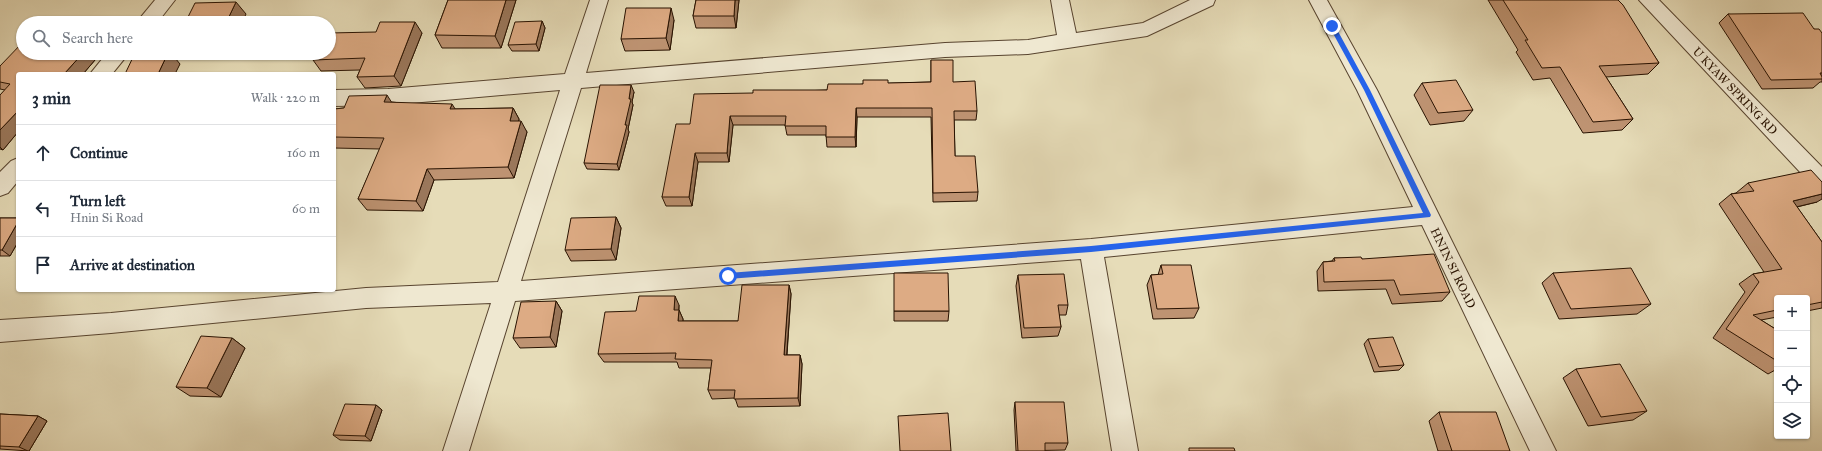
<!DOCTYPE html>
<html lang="en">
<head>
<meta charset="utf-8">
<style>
  body { margin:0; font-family:"IM FELL Great Primer",serif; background:#f2f2f3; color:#1f2937 }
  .controls { position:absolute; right:12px; bottom:12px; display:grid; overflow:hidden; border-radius:4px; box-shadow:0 1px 3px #0004 }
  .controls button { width:36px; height:36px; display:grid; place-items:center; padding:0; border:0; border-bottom:1px solid #e0e1e3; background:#fff; color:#1f2937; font:20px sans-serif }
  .stop { position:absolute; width:12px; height:12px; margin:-9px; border:3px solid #2563eb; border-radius:50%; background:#fff }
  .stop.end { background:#2563eb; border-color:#fff; box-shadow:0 1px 4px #0008 }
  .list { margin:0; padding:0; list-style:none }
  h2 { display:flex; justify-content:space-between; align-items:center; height:52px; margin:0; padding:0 16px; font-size:17px }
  h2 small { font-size:13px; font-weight:400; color:#747a83 }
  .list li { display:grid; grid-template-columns:26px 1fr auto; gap:12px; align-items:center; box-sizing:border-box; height:56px; padding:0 16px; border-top:1px solid #e0e1e3 }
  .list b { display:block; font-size:15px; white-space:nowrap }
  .list p { margin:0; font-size:13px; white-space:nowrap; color:#747a83 }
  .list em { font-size:13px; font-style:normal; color:#747a83 }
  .icon { flex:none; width:22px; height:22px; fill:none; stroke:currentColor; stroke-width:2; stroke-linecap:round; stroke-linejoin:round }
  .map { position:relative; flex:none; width:1822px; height:451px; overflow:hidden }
  .search { position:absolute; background:#fff; box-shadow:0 1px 3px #0004; left:16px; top:16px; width:320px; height:44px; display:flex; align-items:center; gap:10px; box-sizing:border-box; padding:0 14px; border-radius:22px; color:#747a83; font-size:15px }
  .panel { position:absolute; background:#fff; box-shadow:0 1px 3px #0004; left:16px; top:72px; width:320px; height:220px; border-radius:4px }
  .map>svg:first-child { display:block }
</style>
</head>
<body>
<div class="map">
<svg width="1822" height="451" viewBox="0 0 1822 451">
  <rect width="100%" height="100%" fill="#e6dcb8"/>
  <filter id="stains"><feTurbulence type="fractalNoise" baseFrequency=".005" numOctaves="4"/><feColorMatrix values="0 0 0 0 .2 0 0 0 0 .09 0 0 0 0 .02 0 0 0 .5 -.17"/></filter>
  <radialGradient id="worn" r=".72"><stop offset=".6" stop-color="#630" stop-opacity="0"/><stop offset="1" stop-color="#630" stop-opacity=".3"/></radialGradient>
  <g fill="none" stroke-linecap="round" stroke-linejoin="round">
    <g stroke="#58442f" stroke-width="2">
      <path id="street" d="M155,0h20l-18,23h-21z
        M590,0h18l-22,73 359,-30 83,-3 29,-5 -6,-35h18l7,33 67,-10 47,-23h25l-2,5 -66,31 -119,18 -83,3 -364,31 -60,193 570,-42 322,-32 -56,-117 -48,-90h18l50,90 179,361h-26l-108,-226 -318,32 34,194h-26l-31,-192 -566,42 -46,150h-26l48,-148 -125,5 -255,25 -111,9v-22l111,-7 255,-25 132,-6 62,-192 -172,15 -54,1v-16l54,-1 177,-15z
        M1639,0h20l163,167v23l-8,-3z
        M107,53h22l-17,21h-22z
        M18,158v23l-10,12 -8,3v-24l11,-11z"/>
    </g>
    <use href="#street" fill="#efe8d1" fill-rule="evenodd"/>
  </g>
  <path fill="#be9372" stroke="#281201" d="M448,0h68l-15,48h-59l-7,-13z
    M696,0h43l-3,28h-40l-3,-12z
    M1488,0h130l41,63 -11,11 -42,3 27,42 -11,11 -39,3 -33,-55 -17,2 -17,-28 2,-2z
    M1728,14l86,15 8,4v49h-2l-7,6 -51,1 -43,-66z
    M674,20l-4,30 -45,1 -4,-12z
    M542,21l3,7 -6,23h-27l-4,-6z
    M422,33l-21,53 -36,2 -8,-11 3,-7 -39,1 -8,-11z
    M101,53l-18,21h-65v58l-15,18 -3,-1v-54l5,-5 -5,-1v-23z
    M931,60l22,22 24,29 -1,9h-22l1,36 23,36 -1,9 -44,1 -2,-85h-74l-1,30h-29l-1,-12h-39l-2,-10h-52l-4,37h-31l-6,44h-26l-4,-9 28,-73 63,-31 74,-3 36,-6 68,-2z
    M1422,83l51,27 -9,11 -34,4 -16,-30z
    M634,92l-2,10 1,3 -5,24 1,3 -10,38 -32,-1 -3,-6z
    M392,102l63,7 58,-1 6,11v2l8,11 -13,46 -80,2 -11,31 -56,-1 -9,-11 22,-50 -46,-1v-39l10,-1z
    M1748,183l69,19 -20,5 25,35v66l-15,3v-13h-30v19l-16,3 16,10v39l-9,5 -55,-36 32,-46 -6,-8 14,-10 11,-2 -45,-68 12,-10 5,-1z
    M616,217l5,11 -5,32 -45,1 -6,-11z
    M0,218h18v24l-8,14h-10z
    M1334,258l28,1 88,33 -8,9 -50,3 -6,-15 -68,2 -1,-20 6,-9 9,-1z
    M1161,265l38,43 -5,10 -41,1 -6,-34 4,-10h7z
    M1553,273l98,31 -14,10 -78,5 -17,-36z
    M1018,275l50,30 -2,10h-7l2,12 -3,9 -36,2 -6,-52z
    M789,285l2,9 -4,61h13l2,9 -2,42 -62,1 -3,-9 -23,1 -4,-9 3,-22h-32l-2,-6h-73l-6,-8 81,-49v5l4,9v2h55z
    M556,301l6,10 -6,36 -36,1 -7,-10z
    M894,311h55l-1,10h-54z
    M232,338l13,10 -24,49 -31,-1 -14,-9z
    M1368,339l36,26 -5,5 -25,2 -10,-28z
    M1576,369l71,42 -14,9 -45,6 -25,-48z
    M1015,402l53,41 -3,7 -49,1 -2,-41z
    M376,405l6,5 -11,31 -31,-1 -7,-5z
    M1439,412l71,39h-72l-9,-30z
    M0,414l38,2 9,5 -18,30 -29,-2z"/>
  <path fill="#9b785c" stroke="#281201" d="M506,0h10l-15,48 -6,-12z
    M735,0h4l-3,28 -2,-12z
    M236,2l10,12 -4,9h-16z
    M671,8l3,12 -4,30 -4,-12z
    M542,21l3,7 -6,23 -3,-7z
    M415,22l7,11 -21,53 -7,-10z
    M83,53h18l-18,21h-19z
    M168,53h3l9,11 -5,10h-17z
    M631,85l3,7 -2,10 1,3 -5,24 1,3 -10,38 -2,-6 8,-39 4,-26z
    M387,95l7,11 -10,-4z
    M452,104l7,11 -9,-6z
    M513,108l6,11 -3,13 -6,-11z
    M856,108l1,9 -1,30 -1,-10z
    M18,111v21l-15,18 -3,-3v-17z
    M730,116l3,9 -4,37 -2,-9z
    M521,121l6,11 -13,46 -6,-11z
    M695,153l3,9 -6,44 -3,-9z
    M427,169l7,11 -11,31 -7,-10z
    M1822,194v5l-5,3 -38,9 14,-10z
    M616,217l5,11 -5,32 -5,-11z
    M18,222v20l-8,14 -8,-6z
    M789,285l2,9 -5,70 -2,-9z
    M675,296l4,9 -1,15 -4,-10z
    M556,301l6,10 -6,36 -6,-10z
    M679,310l4,9 -1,11 -4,-9z
    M232,338l13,10 -24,49 -14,-9z
    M800,355l2,9 -2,42 -2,-8z
    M376,405l6,5 -11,31 -6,-5z
    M38,416l9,5 -18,30h-1l-9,-4z"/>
  <path fill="#ddab84" stroke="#281201" d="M448,0h58l-11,36 -60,-1z
    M696,0h39l-1,16h-41z
    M1503,0h115l5,5 36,58 -60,3 34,53 -40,3 -33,-55 -18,1 -17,-28h3z
    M236,2l-10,21h-41l10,-20z
    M626,8h45l-5,30 -45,1z
    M1803,13l11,16h5l3,4v40h-2l2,4v2l-51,1 -43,-66z
    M542,21l-6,23 -28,1 7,-23z
    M380,22h35l-21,54 -37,1 8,-19 -52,2 3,-7h13v-20l47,-1z
    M23,42v11h60l-19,21h-46v37l-18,19v-35l10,-11 -10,-2v-16z
    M135,53h33l-10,21h-33z
    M931,60h22v22l22,-1 2,30h-23l1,45h20l3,36 -45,1 -1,-85h-76l-1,29h-29v-11h-41l1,-10h-56l-3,37h-32l-6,44h-27l14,-73h14l4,-30 59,-1v-3h74l1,-6h35v-4h25v3l43,-1z
    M1456,80l17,30 -35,3 -16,-30z
    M600,85h31l-2,14h2l-6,26h2l-10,39 -33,-1z
    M387,95l-3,7 68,2 -2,5 63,-1 -3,13h11l-13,46 -81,2 -11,32 -58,-2 26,-61 -50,-1v-28l10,-1 5,-12z
    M1811,170l11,12v12l-29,7 29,41v60l-15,3v-7h-30v12l-24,5 24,15v31l-51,-32 33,-47 -6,-8 29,-5 -51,-75 23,-3 -6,-8z
    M616,217l-5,32 -46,1 6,-32z
    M0,218h18v4l-16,28h-2z
    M1434,254l16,38 -50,3 -6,-15 -70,2 -1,-20 12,-1 -1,-3 27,-1 1,2z
    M1161,265h30l8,43 -42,1 -6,-34 12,-1z
    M1631,268l20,36 -80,5 -18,-36z
    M894,273h54l1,38h-55z
    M1064,274l4,31h-10l3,22 -37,1 -6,-53z
    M742,285h47l-5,70h16l-2,43 -64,1 1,-9h-27l4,-30 -37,-1 1,-6 -78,1 7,-42 31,-1 3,-15h36l-1,14h5l-1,11h60z
    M556,301l-6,36 -37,1 8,-36z
    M201,336l31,2 -25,50 -31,-1z
    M1393,337l11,28 -25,2 -11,-28z
    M1620,364l27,47 -46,6 -25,-48z
    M1015,402h49l4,41h-23v8h-27z
    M345,404l31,1 -11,31 -32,-1z
    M1439,412h57l14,39h-58z
    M948,413l3,38h-51l-2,-35z
    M0,414l38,2 -19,31 -19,-1z
    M1189,448h45l1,3h-46z"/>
  <path fill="#2563eb" d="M1330,24h4l36,66 61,125 -1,2 -339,35 -363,27 -4,-3 4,-3 363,-27 332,-33 -59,-123 -35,-64z"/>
  <g text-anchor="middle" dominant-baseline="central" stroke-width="3" stroke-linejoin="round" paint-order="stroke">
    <g font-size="12" fill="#281201" stroke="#efe8d1">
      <text transform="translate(1735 91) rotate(46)">U KYAW SPRING RD</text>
      <text transform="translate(1453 268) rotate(64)">HNIN SI ROAD</text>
    </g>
  </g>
  <rect width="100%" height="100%" filter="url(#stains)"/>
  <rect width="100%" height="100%" fill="url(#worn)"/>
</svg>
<div class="controls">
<button>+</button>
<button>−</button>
<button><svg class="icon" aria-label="locate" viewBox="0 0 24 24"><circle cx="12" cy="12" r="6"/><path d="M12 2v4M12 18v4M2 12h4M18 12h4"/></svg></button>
<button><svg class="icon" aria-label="layers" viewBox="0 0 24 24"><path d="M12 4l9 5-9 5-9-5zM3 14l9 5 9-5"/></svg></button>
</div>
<div class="stop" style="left:728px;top:276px"></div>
<div class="stop end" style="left:1332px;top:26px"></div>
<div class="search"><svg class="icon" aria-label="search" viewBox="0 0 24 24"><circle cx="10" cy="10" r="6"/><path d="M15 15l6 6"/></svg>Search here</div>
<section class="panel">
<h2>3 min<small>Walk · 220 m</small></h2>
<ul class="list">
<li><svg class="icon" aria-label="ahead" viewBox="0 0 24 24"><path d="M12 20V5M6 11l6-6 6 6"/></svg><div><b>Continue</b></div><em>160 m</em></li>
<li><svg class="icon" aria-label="left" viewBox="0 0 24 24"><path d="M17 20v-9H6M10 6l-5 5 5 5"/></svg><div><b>Turn left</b><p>Hnin Si Road</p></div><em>60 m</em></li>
<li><svg class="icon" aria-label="arrive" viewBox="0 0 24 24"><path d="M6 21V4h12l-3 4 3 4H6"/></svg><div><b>Arrive at destination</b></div></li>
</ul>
</section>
</div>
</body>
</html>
